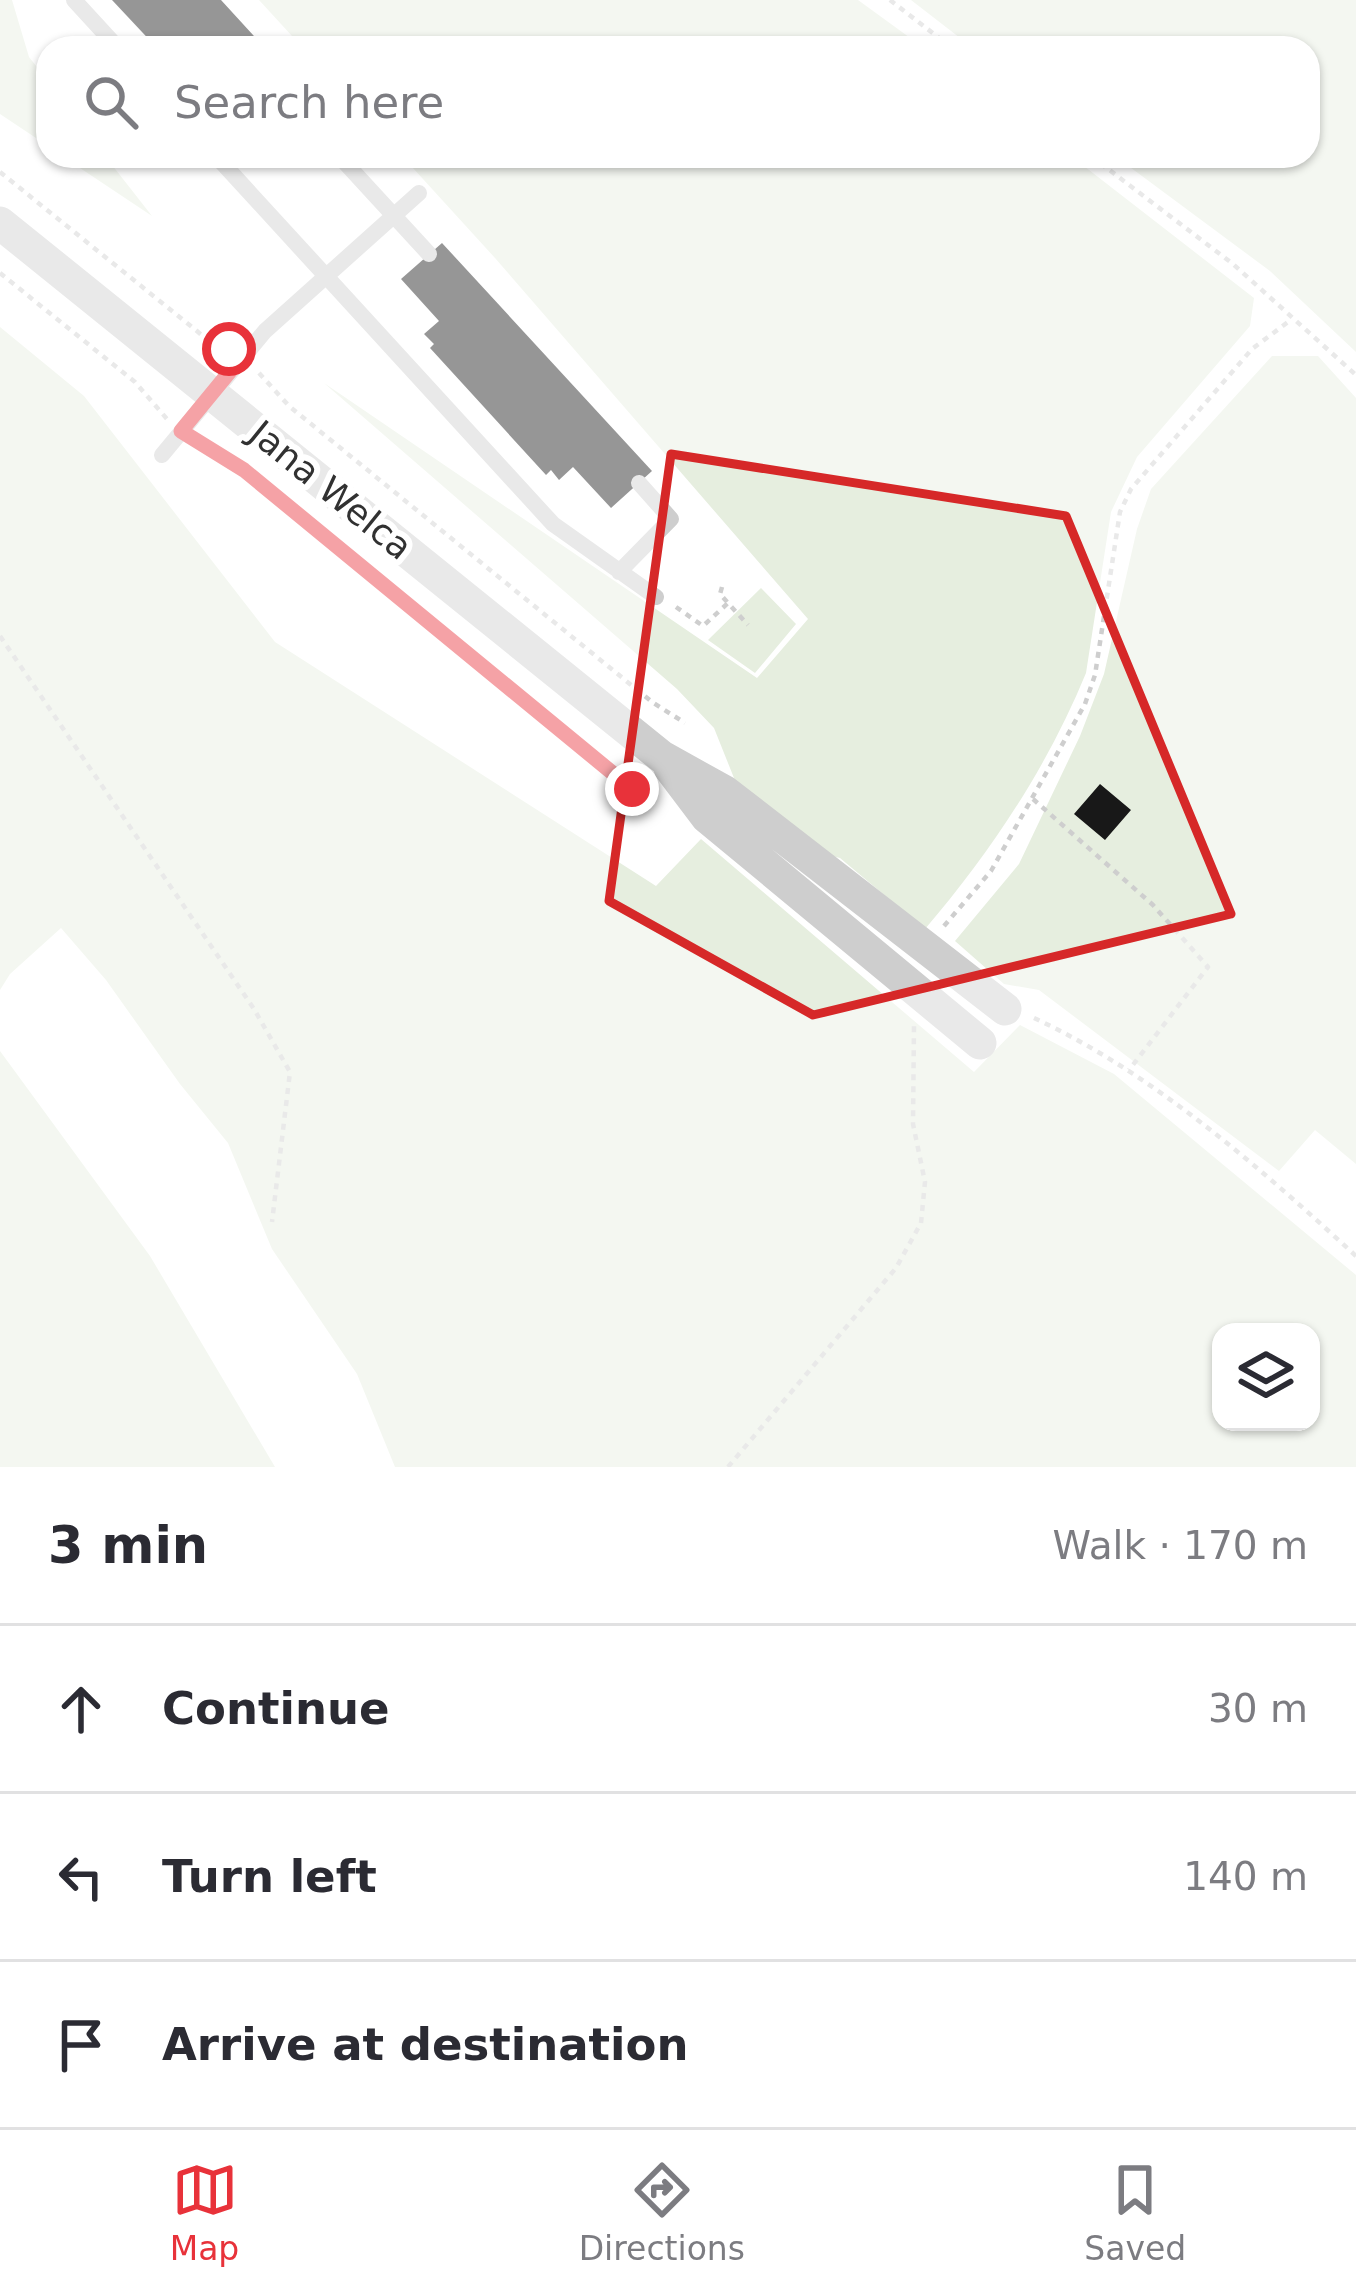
<!DOCTYPE html>
<html lang="en">
<head>
<meta charset="utf-8">
<style>
  body { margin:0; font-family:"DejaVu Sans",sans-serif; background:#f7f7f7; color:#2b2b33 }
  .controls { position:absolute; right:36px; bottom:36px; display:grid; overflow:hidden; border-radius:24px; box-shadow:0 3px 9px #0004 }
  .controls button { width:108px; height:108px; display:grid; place-items:center; padding:0; border:0; border-bottom:3px solid #e1e1e2; background:#fff; color:#2b2b33; font:60px sans-serif }
  .stop { position:absolute; width:36px; height:36px; margin:-27px; border:9px solid #e8323a; border-radius:50%; background:#fff }
  .stop.end { background:#e8323a; border-color:#fff; box-shadow:0 3px 12px #0008 }
  .list { margin:0; padding:0; list-style:none }
  h2 { display:flex; justify-content:space-between; align-items:center; height:156px; margin:0; padding:0 48px; font-size:51px }
  h2 small { font-size:39px; font-weight:400; color:#7c7c81 }
  .list li { display:grid; grid-template-columns:78px 1fr auto; gap:36px; align-items:center; box-sizing:border-box; height:168px; padding:0 48px; border-top:3px solid #e1e1e2 }
  .list b { display:block; font-size:45px; white-space:nowrap }
  .list em { font-size:39px; font-style:normal; color:#7c7c81 }
  .icon { flex:none; width:66px; height:66px; fill:none; stroke:currentColor; stroke-width:2; stroke-linecap:round; stroke-linejoin:round }
  .map { position:relative; flex:none; width:1356px; height:1467px; overflow:hidden }
  .search { position:absolute; background:#fff; box-shadow:0 3px 9px #0004; left:36px; right:36px; top:36px; height:132px; display:flex; align-items:center; gap:30px; box-sizing:border-box; padding:0 42px; border-radius:36px; color:#7c7c81; font-size:45px }
  .sheet { height:660px; background:#fff }
  nav { display:flex; justify-content:space-around; align-items:center; box-sizing:border-box; height:168px; border-top:3px solid #e1e1e2; background:#fff; font-size:33px; color:#7c7c81 }
  nav a { display:grid; justify-items:center; gap:6px }
  nav .on { color:#e8323a }
  .map>svg:first-child { display:block }
</style>
</head>
<body>
<div class="map">
<svg width="1356" height="1467" viewBox="0 0 1356 1467">
  <rect width="100%" height="100%" fill="#fff"/>
  <path fill="#e6eedf" fill-rule="evenodd" d="M0,0h12l17,57 19,24v65l-48,-32z
    M259,0h599l66,48h-621z
    M911,0h445v352l-86,-81 -155,-115h193v-108h-335z
    M62,156h43l47,60z
    M402,156h669l183,142 -4,28 -113,131 -26,55 -25,161c-38,93 -95,179 -161,256l-85,-71 -21,-5 -81,-65 -24,-60 -37,-39 -353,-306 433,295 51,-59 -313,-361z
    M0,327l84,69 191,246 381,244 45,-47 273,233 46,-47 94,49 242,201v192h-961l-38,-93 -85,-125 -44,-106 -48,-59 -74,-104 -45,-52 -51,46 -10,16zM1221,1332h90v90h-90z
    M1272,356h46l38,42v766l-41,-34 -36,41 -240,-181 -35,-6 -49,-43 64,-77 61,-128 24,-62 33,-145 14,-40z
    M761,588l35,36 -41,49 -47,-33z
    M0,1051l150,205 125,211h-275z"/>
  <path fill="#181818" d="M112,0h109l44,48h-108z
    M442,243l210,228 -41,37 -38,-41 -14,13 -8,-10 -5,5 -116,-127 4,-4 -10,-10 15,-13 -38,-42z
    M1100,784l31,26 -26,30 -31,-26z"/>
  <g fill="none" stroke-linecap="round" stroke-linejoin="round">
    <path stroke="#cecece" stroke-width="4.5" stroke-dasharray="6 6" stroke-linecap="butt" d="M890,0l62,48
      M1091,156l142,108 123,111
      M0,172l203,164 24,11
      M0,273l135,109 32,37
      M259,373l30,33 363,296 33,21
      M199,444l45,25 388,320
      M722,587l-2,7 8,9
      M676,607l27,19 25,-23 20,22
      M0,636l254,373 36,63 -18,150
      M1033,799l120,106 55,62 -79,103
      M944,926l47,-55 94,-167 10,-29 25,-163 11,-23 121,-140 40,-30
      M1034,1018c120,56 225,149 322,238
      M728,1467l168,-199 25,-45 4,-41 -12,-58 1,-99"/>
    <path stroke="#cecece" stroke-width="16" d="M74,0l44,48
      M216,156l337,368 103,73
      M339,156l90,98
      M162,455l103,-124 154,-138
      M619,572l52,-53 -32,-36"/>
    <path stroke="#cecece" stroke-width="33" d="M0,223l662,534 63,35 280,217
      M670,768l37,49 273,226"/>
  </g>
  <g fill="none" stroke-linecap="round" stroke-linejoin="round">
    <path stroke="#e8323a" stroke-width="15" d="M229,349l12,9 -60,73 63,39 388,319"/>
  </g>
  <path d="M0 0H1356V1467H0ZM671,454l395,62 165,398 -418,101 -204,-114z" fill="#fff" fill-opacity=".55" fill-rule="evenodd"/>
  <path fill="none" stroke="#d62828" stroke-width="9" stroke-linejoin="round" d="M671,454l395,62 165,398 -418,101 -204,-114z"/>
  <g text-anchor="middle" dominant-baseline="central" stroke-width="12" stroke-linejoin="round" paint-order="stroke">
    <g font-size="36" fill="#313131" stroke="#fff">
      <text transform="translate(331 490) rotate(39)">Jana Welca</text>
    </g>
  </g>
</svg>
<div class="controls">
<button><svg class="icon" aria-label="layers" viewBox="0 0 24 24"><path d="M12 4l9 5-9 5-9-5zM3 14l9 5 9-5"/></svg></button>
</div>
<div class="stop" style="left:229px;top:349px"></div>
<div class="stop end" style="left:632px;top:789px"></div>
<div class="search"><svg class="icon" aria-label="search" viewBox="0 0 24 24"><circle cx="10" cy="10" r="6"/><path d="M15 15l6 6"/></svg>Search here</div>
</div>
<section class="sheet">
<h2>3 min<small>Walk · 170 m</small></h2>
<ul class="list">
<li><svg class="icon" aria-label="ahead" viewBox="0 0 24 24"><path d="M12 20V5M6 11l6-6 6 6"/></svg><div><b>Continue</b></div><em>30 m</em></li>
<li><svg class="icon" aria-label="left" viewBox="0 0 24 24"><path d="M17 20v-9H6M10 6l-5 5 5 5"/></svg><div><b>Turn left</b></div><em>140 m</em></li>
<li><svg class="icon" aria-label="arrive" viewBox="0 0 24 24"><path d="M6 21V4h12l-3 4 3 4H6"/></svg><div><b>Arrive at destination</b></div></li>
</ul>
</section>
<nav>
<a class="on"><svg class="icon" aria-label="map" viewBox="0 0 24 24"><path d="M3 6l6-2 6 2 6-2v14l-6 2-6-2-6 2zM9 4v14M15 6v14"/></svg>Map</a>
<a><svg class="icon" aria-label="directions" viewBox="0 0 24 24"><path d="M12 3l9 9-9 9-9-9zM9 14v-3h6M13 9l2 2-2 2"/></svg>Directions</a>
<a><svg class="icon" aria-label="saved" viewBox="0 0 24 24"><path d="M7 4h10v16l-5-4-5 4z"/></svg>Saved</a>
</nav>
</body>
</html>
